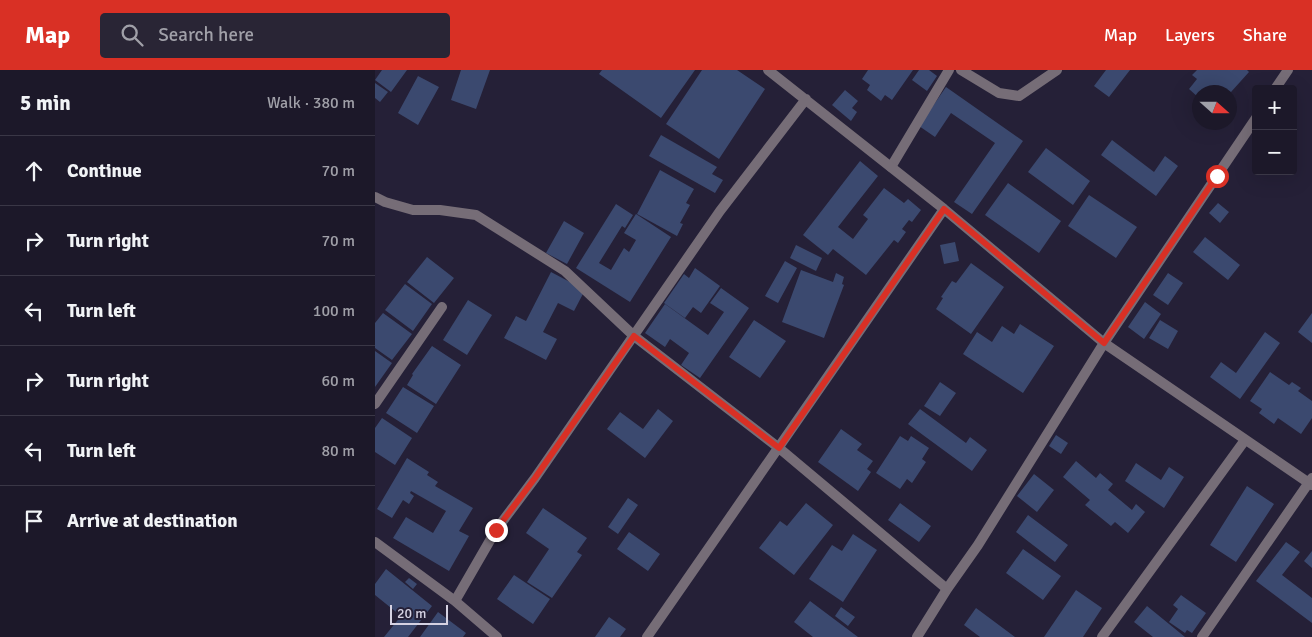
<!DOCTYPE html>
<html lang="en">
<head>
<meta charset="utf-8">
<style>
  body { margin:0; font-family:Signika,sans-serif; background:#292535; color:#f1f3f6 }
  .controls { position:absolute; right:15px; top:15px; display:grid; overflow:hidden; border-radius:5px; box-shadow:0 5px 20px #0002 }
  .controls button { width:45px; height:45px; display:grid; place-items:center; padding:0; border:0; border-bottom:1px solid #3a3746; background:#1c1829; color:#f1f3f6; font:25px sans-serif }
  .compass { position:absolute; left:817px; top:15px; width:45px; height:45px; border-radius:50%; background:#1c1829; box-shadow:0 5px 20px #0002; rotate:111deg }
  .scale { position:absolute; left:15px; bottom:12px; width:58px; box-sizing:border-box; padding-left:5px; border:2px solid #d5d2e2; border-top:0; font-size:14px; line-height:18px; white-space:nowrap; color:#d5d2e2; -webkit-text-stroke:4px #252037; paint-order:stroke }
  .stop { position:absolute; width:15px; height:15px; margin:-11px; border:4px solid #d93025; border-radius:50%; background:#fff }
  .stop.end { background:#d93025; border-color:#fff; box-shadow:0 1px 5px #0008 }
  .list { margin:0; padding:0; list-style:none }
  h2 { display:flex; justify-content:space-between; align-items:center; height:65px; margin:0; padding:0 20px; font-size:21px }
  h2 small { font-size:16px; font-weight:400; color:#a0a0a8 }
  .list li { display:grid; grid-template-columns:32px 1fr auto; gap:15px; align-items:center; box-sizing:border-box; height:70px; padding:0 20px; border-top:1px solid #3a3746 }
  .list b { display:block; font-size:19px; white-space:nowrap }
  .list em { font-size:16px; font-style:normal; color:#a0a0a8 }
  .icon { flex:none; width:28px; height:28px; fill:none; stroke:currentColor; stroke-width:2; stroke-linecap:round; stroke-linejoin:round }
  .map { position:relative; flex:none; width:937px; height:567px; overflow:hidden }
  header { display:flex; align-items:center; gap:30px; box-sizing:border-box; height:70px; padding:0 25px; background:#d93025; color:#fff }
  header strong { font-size:24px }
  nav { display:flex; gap:28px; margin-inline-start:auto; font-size:18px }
  .search { width:350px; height:45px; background:#292535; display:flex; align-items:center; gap:12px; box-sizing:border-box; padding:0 18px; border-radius:5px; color:#a0a0a8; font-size:19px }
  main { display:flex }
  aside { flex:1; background:#1c1829 }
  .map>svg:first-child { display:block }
</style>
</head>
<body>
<header>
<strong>Map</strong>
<div class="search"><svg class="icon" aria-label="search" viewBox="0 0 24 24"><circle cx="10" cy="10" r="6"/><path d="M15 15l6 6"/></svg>Search here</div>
<nav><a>Map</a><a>Layers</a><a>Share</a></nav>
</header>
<main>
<aside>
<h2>5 min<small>Walk · 380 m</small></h2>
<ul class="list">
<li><svg class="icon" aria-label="ahead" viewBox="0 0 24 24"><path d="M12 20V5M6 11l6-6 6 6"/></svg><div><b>Continue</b></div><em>70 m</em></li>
<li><svg class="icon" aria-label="right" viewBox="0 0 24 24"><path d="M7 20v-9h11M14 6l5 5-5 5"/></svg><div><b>Turn right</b></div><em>70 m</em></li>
<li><svg class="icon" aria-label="left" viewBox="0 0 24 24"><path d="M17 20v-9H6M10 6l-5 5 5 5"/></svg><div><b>Turn left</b></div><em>100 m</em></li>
<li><svg class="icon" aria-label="right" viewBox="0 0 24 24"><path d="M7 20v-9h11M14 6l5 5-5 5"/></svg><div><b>Turn right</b></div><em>60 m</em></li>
<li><svg class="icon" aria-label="left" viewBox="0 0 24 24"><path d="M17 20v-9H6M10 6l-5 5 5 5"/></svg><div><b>Turn left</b></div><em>80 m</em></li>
<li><svg class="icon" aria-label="arrive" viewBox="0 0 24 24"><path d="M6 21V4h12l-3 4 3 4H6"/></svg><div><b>Arrive at destination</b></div></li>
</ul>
</aside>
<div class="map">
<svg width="937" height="567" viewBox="0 0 937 567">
  <rect width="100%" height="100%" fill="#252037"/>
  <path fill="#3b496f" d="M7,0h25l-16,22 -16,-12z
    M86,0h29l-14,39 -25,-9z
    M227,0h93l-34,48 -62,-44z
    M327,0h35l28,19 -46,70 -53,-35z
    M493,0h45l-21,30 -7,-5 -4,6 -14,-11 3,-5 -8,-6z
    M544,0h10l8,6 -10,15 -15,-11z
    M731,0h24l-21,27 -15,-11z
    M822,0h50l2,2 -18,20h-32v6l-10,-9 8,-10 -5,-4z
    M43,6l21,11 -21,38 -20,-12z
    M0,13l13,9 -8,10 -5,-4z
    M571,17l77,54 -51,73 -18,-12 41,-59 -44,-30 -16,24 -16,-11z
    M470,20l13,11 -6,7 5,4 -6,9 -19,-16z
    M286,65l56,32 -5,7 11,6 -8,13 -66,-37z
    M737,70l42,32 11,-16 13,10 -22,30 -55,-41z
    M671,78l44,33 -17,24 -45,-33z
    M485,91l18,15 -40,51 15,12 15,-20 -5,-4 21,-27 20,15 4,-4 13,11 -9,12 -3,-2 -7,9 4,3 -8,11 -4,-3 -28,35 -33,-26 -5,6 -25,-20z
    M285,100l34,19 -8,14 4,2 -10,18 3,1 -6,12 -40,-22z
    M633,113l53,38 -22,32 -54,-38z
    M714,125l48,32 -21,31 -48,-32z
    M843,133l11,9 -9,11 -11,-10z
    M241,134l17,11 -8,13 -3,-2 -23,37 12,7 13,-22 5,4 7,-12 -12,-7 12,-19 35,23 -41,65 -54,-34z
    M189,151l20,12 -17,31 -21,-11z
    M830,167l35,28 -12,15 -35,-28z
    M580,172l4,19 -15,3 -4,-19z
    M421,175l26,13 -6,13 -26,-13z
    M52,187l27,21 -20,25 -27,-21z
    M410,191l12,7 -19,35 -13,-7z
    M596,193l33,24 -33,47 -35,-25 7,-11 -2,-1 11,-16 4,2z
    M320,198l25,18 -19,27 -8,-6 -8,11 -21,-15 20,-29 5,4z
    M426,200l32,12 3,-9 8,4 -2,7 2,1 -20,53 -42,-16z
    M176,202l34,18 -11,21 -16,-8 -15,29 14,7 -11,21 -42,-22 12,-22 10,5z
    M793,203l15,10 -15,22 -15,-10z
    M30,214l27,20 -19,27 -28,-21z
    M346,218l28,20 -49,70 -19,-13 8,-12 -19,-14 -5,8 -20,-14 20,-29 43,31 16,-23 -14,-9z
    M93,230l24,15 -25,40 -24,-15z
    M770,232l16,12 -17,25 -16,-12z
    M8,243l29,21 -20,26 -17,-12v-25z
    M937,243v30l-14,-11z
    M379,250l32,21 -26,37 -31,-21z
    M785,250l18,11 -10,18 -19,-11z
    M645,254l34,22 -31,47 -60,-39 14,-22 15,10 10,-16 12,8z
    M890,262l15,11 -40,56 -30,-22 11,-15 15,11z
    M57,276l29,19 -25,39 -29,-19 6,-10 -1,-1z
    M0,281l17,12 -17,24z
    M895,302l19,13 3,-3 9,6 -3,3 14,10v17l-11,16 -23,-16 -4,6 -15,-11 3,-4 -12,-8z
    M565,312l16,11 -16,23 -16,-10z
    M28,317l31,19 -17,27 -31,-20z
    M283,339l15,12 -28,37 -38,-29 13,-17 23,17z
    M545,339l46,34 4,-6 17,13 -15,21 -64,-47z
    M7,348l30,20 -17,27 -20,-13v-24z
    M466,359l21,15 -5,6 16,11 -6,8 4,3 -13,19 -40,-29z
    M681,365l12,8 -7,11 -12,-8z
    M525,366l8,5 3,-5 18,12 -7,11 4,3 -14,21 -5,-4 -7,10 -24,-16z
    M32,388l22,14 -2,3 11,7 -3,4 38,22 -14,23 10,5 -20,35 -56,-33 13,-21 27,16 13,-22 -35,-20 -1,2 4,3 -5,8 -6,-4 -11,18 -15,-9z
    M701,391l20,17 4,-5 13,11 -5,6 24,20 4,-6 9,8 -17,21 -13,-11 -4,4 -26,-21 5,-5 -27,-23z
    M761,393l25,17 8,-13 15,10 -20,31 -39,-27z
    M659,404l20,16 -17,22 -20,-16z
    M872,416l27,18 -38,58 -26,-17z
    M253,428l10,7 -20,29 -10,-7z
    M431,433l27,22 -39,50 -35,-27 21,-27 7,5z
    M525,433l31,23 -12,16 -31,-22z
    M168,438l44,30 -10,14 5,3 -30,43 -25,-16 22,-33 -23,-16z
    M653,445l40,30 -13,17 -39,-30z
    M254,462l31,22 -12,17 -31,-22z
    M478,464l24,16 -34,52 -34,-23 23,-34 10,6z
    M911,472l14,10 -18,23 30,23v25l-56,-42z
    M648,479l38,27 -18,24 -37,-27z
    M937,481v17l-8,-7z
    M11,499l46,37 -24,31h-24l17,-21 -26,-21v-11z
    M139,505l36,24 -17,25 -36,-25z
    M34,508l8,6 -4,5 -8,-7z
    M701,520l26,18 -19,29h-39z
    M806,525l25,18 -14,20 -5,-3 -2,3 -16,-11 9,-13 -5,-4z
    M435,531l48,36h-45l-19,-15z
    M772,536l38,31h-32l-19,-15z
    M466,537l14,10 -7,9 -13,-10z
    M601,538l39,29h-35l-16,-12z
    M63,542l28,21 -3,4h-43z
    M234,547l17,12 -6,8h-25z"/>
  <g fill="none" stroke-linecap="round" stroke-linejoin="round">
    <path stroke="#766d77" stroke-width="10" d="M586,0l38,23 20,3 38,-26
      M516,97l58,-97"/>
    <path stroke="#766d77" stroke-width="10" d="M393,0l176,139 160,134 208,142
      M900,19l13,-19
      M0,127l10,5 28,8h27l36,5 89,56 69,65 145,112 168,141
      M0,334l67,-97
      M0,472l80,59
      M122,567l-42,-36 41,-71 39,-52 185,-267 86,-112
      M272,567l297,-428
      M542,567l30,-48 31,-44 126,-202 152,-225
      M727,567l143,-197
      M827,567l110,-159"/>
  </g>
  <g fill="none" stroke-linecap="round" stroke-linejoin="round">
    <path stroke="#d93025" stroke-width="6" d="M121,460l39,-52 99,-142 145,112 165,-239 160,134 113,-167"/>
  </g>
</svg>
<div class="controls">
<button>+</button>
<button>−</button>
</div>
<svg class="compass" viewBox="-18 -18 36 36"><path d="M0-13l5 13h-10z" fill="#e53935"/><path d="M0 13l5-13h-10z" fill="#a0a0a8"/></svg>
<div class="scale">20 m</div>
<div class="stop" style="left:842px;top:106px"></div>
<div class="stop end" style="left:121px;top:460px"></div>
</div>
</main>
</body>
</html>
